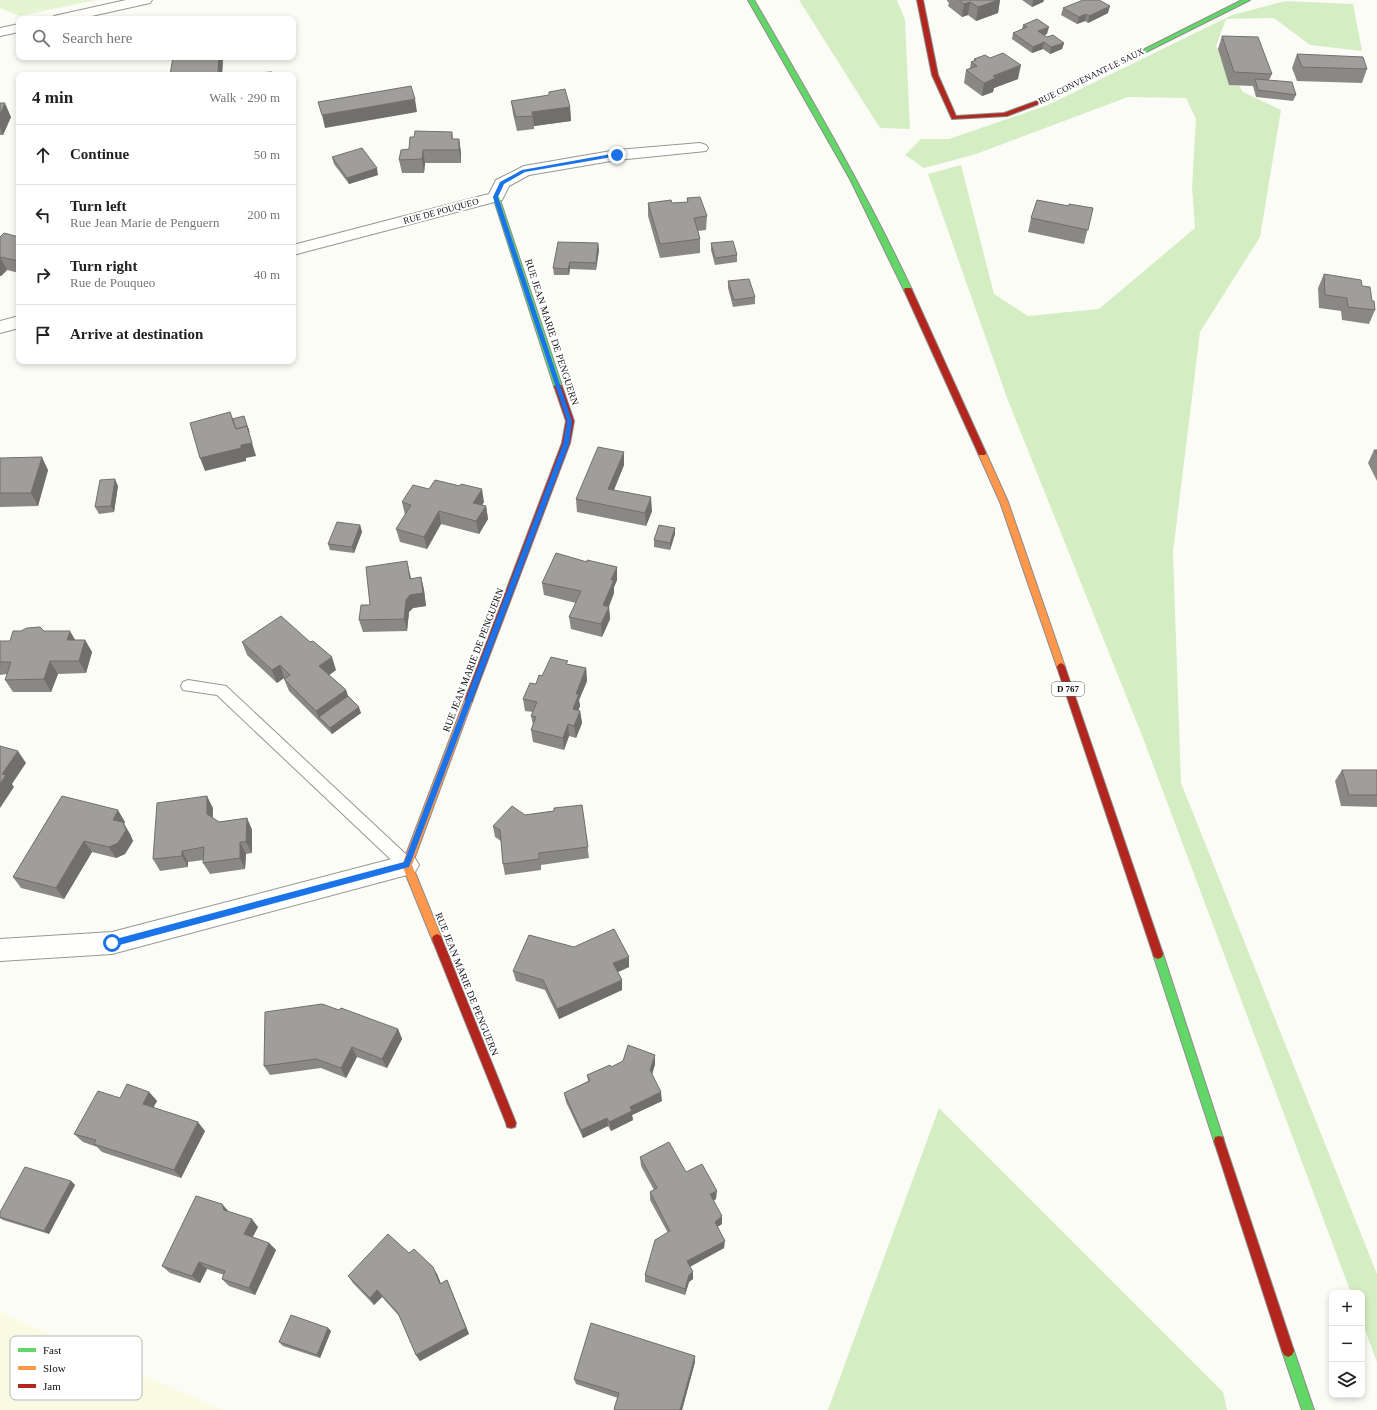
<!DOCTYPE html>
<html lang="en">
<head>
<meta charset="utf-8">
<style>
  body { margin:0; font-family:"Times New Roman",serif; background:#f2f2f2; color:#222 }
  .controls { position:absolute; right:12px; bottom:12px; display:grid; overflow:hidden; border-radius:8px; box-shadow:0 2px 6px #0003 }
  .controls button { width:36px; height:36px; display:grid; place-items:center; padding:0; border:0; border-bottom:1px solid #e0e0e0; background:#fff; color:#222; font:20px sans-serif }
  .stop { position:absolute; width:12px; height:12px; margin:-9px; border:3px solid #1a73e8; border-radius:50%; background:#fff }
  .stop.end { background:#1a73e8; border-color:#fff; box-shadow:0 1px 4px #0008 }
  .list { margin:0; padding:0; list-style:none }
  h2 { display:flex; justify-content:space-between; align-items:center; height:52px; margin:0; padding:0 16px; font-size:17px }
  h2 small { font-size:13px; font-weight:400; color:#767676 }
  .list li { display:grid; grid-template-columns:26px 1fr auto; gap:12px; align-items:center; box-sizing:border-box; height:60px; padding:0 16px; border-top:1px solid #e0e0e0 }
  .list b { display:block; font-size:15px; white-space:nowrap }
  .list p { margin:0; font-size:13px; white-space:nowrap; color:#767676 }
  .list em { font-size:13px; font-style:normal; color:#767676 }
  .icon { flex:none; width:22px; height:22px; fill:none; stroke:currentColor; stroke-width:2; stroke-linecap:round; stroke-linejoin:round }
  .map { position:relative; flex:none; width:1377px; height:1410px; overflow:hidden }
  .search { position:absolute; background:#fff; box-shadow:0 2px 6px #0003; left:16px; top:16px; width:280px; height:44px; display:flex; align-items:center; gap:10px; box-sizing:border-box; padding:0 14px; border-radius:8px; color:#767676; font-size:15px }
  .panel { position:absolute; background:#fff; box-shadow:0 2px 6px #0003; left:16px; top:72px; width:280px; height:292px; border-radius:8px }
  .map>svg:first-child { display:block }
</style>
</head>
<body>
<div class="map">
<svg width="1377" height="1410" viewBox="0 0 1377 1410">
  <rect width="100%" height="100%" fill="#fcfcf7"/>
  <path fill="#faf9e2" d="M0,1312l222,98h-222z"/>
  <path fill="#e5f5d4" d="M0,0h97l-78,16 -19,-8z"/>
  <path fill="#d5edc2" d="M799,0h98l8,20 5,109 -30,-1z
    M1285,1l68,3 9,47 -52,-6 -36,-27 -48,1 -10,27 27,46 38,18 -21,127 -60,95 -27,220 8,231 196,491v88l-15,-40v-29h-11l-208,-555 -136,-340 -79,-224 33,-9 33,129 34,22 71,-7 96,-81 -3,-41 4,-68 -10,-21 -58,-1 -152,57 -52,14 -19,-13 16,-16h28l99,-34 184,-90z
    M939,1108l284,284 4,18h-399z"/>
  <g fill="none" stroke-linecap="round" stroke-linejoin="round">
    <g stroke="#969694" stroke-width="2">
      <path id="lane" d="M188,680l38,6 186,174 3,5 -3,5 -5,2 -5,-2 -185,-175 -34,-5 -2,-4 2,-4z"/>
    </g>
    <g stroke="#969694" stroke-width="2">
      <path id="street" d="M126,0h26l-2,3 -72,16h-26l2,-3z
        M19,24v8l-19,4v-8z
        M700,143l6,2 2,3 -2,3 -89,9 -88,15 -20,11 -7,14 -209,55v-10l196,-51 7,-14 28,-14 93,-16z
        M19,316v12l-19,5v-12z
        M407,855l8,3 4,7 -4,7 -8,3 -295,79 -112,7v-22l112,-7z"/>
    </g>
    <g stroke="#8d8d8b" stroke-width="2">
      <path id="fast" d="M748,0h6c55,95 111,190 158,290l-1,2h-6l-1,-2 -54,-111z
        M1242,0h8l-122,61 -5,-1z
        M496,195l3,2 63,189 -1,2h-6l-1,-2 -61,-189z
        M1158,949l4,2 1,3 61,187 -1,4 -4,1 -4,-1 -1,-4 -61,-187 1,-3z
        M1288,1345l4,2 2,4 20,59h-12l-20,-59 2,-4z"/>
    </g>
    <g stroke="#8d8d8b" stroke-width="2">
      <path id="slow" d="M982,450l4,3 22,49 57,165 -1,2h-6l-1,-2 -57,-165 -22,-49z
        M469,695l3,1 1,3 -61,166 30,74 -1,3 -4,2 -4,-2 -1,-3 -30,-74 63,-166 1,-3z"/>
    </g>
    <g stroke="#8d8d8b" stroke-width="2">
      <path id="jam" d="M917,0h6l15,75 18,41 48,-3 41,-15 79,-39 5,1 -80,40 -42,16 -55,3 -20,-44z
        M905,288h6l1,2 74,163 -1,2h-6l-1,-2 -74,-163z
        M558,383l4,3 12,35 -4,22 -97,256 -1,3h-6l-1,-3 97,-256 4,-22 -12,-35z
        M1061,663l3,2 1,2 98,287 -1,3 -4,2 -4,-2 -1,-3 -96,-287 1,-2z
        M437,934l4,2 1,3 74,184 -1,4 -4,1 -4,-1 -1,-4 -74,-184 1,-3z
        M1219,1136l4,1 1,4 70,210 -2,4 -4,2 -4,-2 -2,-4 -68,-210 1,-4z"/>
    </g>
    <use href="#lane" fill="#fffffe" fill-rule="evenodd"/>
    <use href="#street" fill="#fffffe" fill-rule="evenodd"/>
    <use href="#fast" fill="#63d668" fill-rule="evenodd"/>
    <use href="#slow" fill="#ff974d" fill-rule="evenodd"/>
    <use href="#jam" fill="#b3261e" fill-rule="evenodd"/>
  </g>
  <path fill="#8a8885" d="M947,0h53l-2,13 -22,8 -8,-6 -6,2 -14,-11 1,-3 -2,-2z
    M1022,0h22l-1,2 -11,5z
    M1063,8l45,5 -20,10 -3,-2 -8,3 -16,-9z
    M1023,25l24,9 -3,1 3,2 17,6 -2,6 -12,5 -7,-5 -11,4 -20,-14 1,-6 9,-4z
    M1222,36l50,38 -3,6 27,15 -3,6 -37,-4 -3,-11 -24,-1 -11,-36z
    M1297,54l70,15 -5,14 -65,-2 -5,-13z
    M223,58l-1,17h-52z
    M974,59l44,20 -24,9 -1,4 -11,4 -18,-13 2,-13 4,-2 1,-6 3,-1z
    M511,101l59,6 1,14 -37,5v3l-17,2 -4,-17z
    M0,103l11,14 -8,18h-3z
    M452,132l1,7h6l2,14v10h-36l-1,10h-22l-3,-13 10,-11 5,-12z
    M332,157l46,18 -29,9 -15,-20z
    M687,198l20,18 -1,14 -8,1 2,8v14l-40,5 -12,-42v-13h24l15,-1z
    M1069,206l24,2 -9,36 -56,-12 3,-14z
    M0,237h19v36l-12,-3 -6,6h-1z
    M598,243l1,7 -3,20 -26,-1 -1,6h-15l-1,-7z
    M711,243l26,12v7l-22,3 -4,-15z
    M1324,274l38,12 10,15 3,9 -6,14 -27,-4 -1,-9 -22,-3 -1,-20z
    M728,281l27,16v7l-22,3 -5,-19z
    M1374,450h3v31l-9,-18z
    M0,458l48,12 -10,36 -38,1z
    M624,465l-10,25 38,21 -6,15 -69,-14 -1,-13z
    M118,486l-4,26 -15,2 -4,-7z
    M429,489l55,13 -2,3 4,1 2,13 -9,15 -38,-10 -14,25 -27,-7 -4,-13 9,-14 -3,-13z
    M360,525l2,7 -8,21 -24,-3 -2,-6z
    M675,528v6l-5,16 -16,-3v-7z
    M587,562l30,5v13l-3,7v6l-5,14 1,12 -8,18 -31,-8 -2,-12 7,-14 -32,-8 -2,-12z
    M410,574l1,5 10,-2 3,13 2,16 -13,2 -4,4 -2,19 -44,1 -4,-12 11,-15z
    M44,631l31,9h10l7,12 -6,21 -28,1 -7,18h-38l-8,-12 2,-6 -7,1v-34h10z
    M242,642l94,28 -7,5 17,15 2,6 13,17 -29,21 -43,-43 -5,-12 1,-1h-1l-7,5 -30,-28z
    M568,664l18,4 1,13 -8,19 1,6 -2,4 2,1 2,12 -6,15 -7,-2 -5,14 -31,-8 -2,-12 2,-5 -2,-9 2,-4 -8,-1 -2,-12 19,-23z
    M1342,770h35v37l-36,-1 -6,-25z
    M62,796l63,26 -1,2 6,10 3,7 -8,13 -9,4 -24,-6 -28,47 -43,-11 -8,-11z
    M582,805l7,53 -48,7v5l-36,5 -2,-11 -2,-23 -6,-4 -2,-11 32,-11 29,-4z
    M213,808v10l6,4 28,-4 5,12v23l-6,1 -1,15 -35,5 -7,-11 1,-3 -16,2v5l-28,4 -7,-12z
    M629,967l-12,5 5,8v10l-63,29 -14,-29 -29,-9 -3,-10z
    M339,1010l59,19 4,10 -15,29 -30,-11 -11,21 -25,-10 -51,7 -6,-9z
    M655,1064l-3,10 10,27 -30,14 1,5 -22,11 -3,-5 -25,12 -17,-36 -2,-9 24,-12 -1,-6 24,-8z
    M149,1092l8,9 -4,7 52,23 -24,47 -79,-26 -5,-5 -14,-5 -9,-8 46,-36z
    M640,1157l46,15 30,27 -2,1 8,24 -5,3 7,21 -34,19 3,5v7l-4,3 -4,13 -40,-13v-7l23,-42 -18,-33v-8l4,-2 -13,-24z
    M71,1181l4,4 -26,49 -46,-14 -3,-2v-6z
    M222,1204l7,8 29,15 -5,10 16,6 7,7 -21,45 -26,-9 -7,-7 2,-4 -17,-6 -7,14 -30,-10 -8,-7z
    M409,1253l28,21 4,10 6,-4 3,7 19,47 -49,27 -4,-6 -17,-39 -17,-19 -8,8 -21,-22 -5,-7z
    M328,1328l3,3 -11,27 -37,-12 -4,-4z
    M695,1362l-13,48h-68l4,-12 -42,-14 -2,-5z"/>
  <path fill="#706f6c" d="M999,0h1l-2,13 -22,8 2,-14z
    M1033,0h11l-1,2 -11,5z
    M970,2l-2,13 -6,2 2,-13z
    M1110,6l-2,7 -20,10 1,-7z
    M1086,14l-1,7 -8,3 2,-7z
    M1049,27l-2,7 -10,3 1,-6z
    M1044,42l-1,7 -11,4 1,-6z
    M1064,43l-2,6 -12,5 1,-7z
    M219,57h3l1,1 -1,17h-4v-2z
    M1021,65l-3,14 -24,9 -1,4 -11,4 2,-13 9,-7z
    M415,99l2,13 -92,16 -3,-13z
    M5,103l6,14 -8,18 -3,-8v-12z
    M570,107l1,14 -37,5 -2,-14z
    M459,139l2,14v10l-2,-13z
    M423,150l2,13 -1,10 -2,-14z
    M377,168l1,7 -29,9 -2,-6z
    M598,243l1,7 -3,20v-7z
    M0,257l7,13 -6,6 -1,-1z
    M570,262v7l-1,6 -1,-6z
    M244,416l12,40 -10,2v3l-41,10 -5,-13 41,-13z
    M624,452v13l-15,37 -1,-13z
    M42,457l6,13 -10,36 -7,-13z
    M115,479l3,7 -4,26 -3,-6z
    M482,489l2,13 -9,14 -2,-13z
    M651,497l1,14 -6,15 -1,-13z
    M486,506l2,13 -9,15 -3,-13z
    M439,511l2,13 -14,25 -3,-12z
    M360,525l2,7 -8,21 -2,-6z
    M675,528v6l-5,16v-7z
    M407,561l3,13 3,17 -3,-12z
    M617,567v13l-3,7v6l-7,17 2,-3 1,12 -8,18 -1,-13 2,-19 8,-25z
    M421,577l3,13 2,16 -13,2 -4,4 -2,19 -3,-12 2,-19z
    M70,631l7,12 -10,-3z
    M85,640l7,12 -6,21 -7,-12z
    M332,657l4,13 -12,9 -5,-13z
    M50,661l8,13 -7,18 -7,-13z
    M280,665l4,13 -7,5 -5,-13z
    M586,668l1,13 -8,19 1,6 -6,15 -1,-12 3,-15z
    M346,690l4,12 -31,15 2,6 -5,-12z
    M359,707l2,6 -29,21 -2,-6z
    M580,711l2,12 -6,15 -2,-12z
    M568,724l1,12 -5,14 -1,-12z
    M18,751l8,12 -14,21 2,3 -14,21v-24l2,-10z
    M207,796l6,12 -1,17 -5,-11z
    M118,810l7,12 -1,2 6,10 3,7 -8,13 -9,4 -7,-11 4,-27z
    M247,818l5,12v23l-6,-11z
    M84,841l8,11 -28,47 -8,-11z
    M240,842l6,12 -1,15 -5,-11z
    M182,851l6,11v5l-6,-11z
    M629,957v10l-15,7 -1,-11z
    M622,980v10l-63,29 -2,-10z
    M398,1029l4,10 -15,29 -5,-9z
    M352,1047l5,10 -11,21 -5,-10z
    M655,1055v9l-4,15 -1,-9z
    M149,1092l8,9 -7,12 -7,-9z
    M661,1092l1,9 -30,14 1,5 -22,11 -2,-9 21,-15z
    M607,1118l1,8 -25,12 -2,-8z
    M198,1122l7,9 -24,47 -7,-8z
    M71,1181l4,4 -26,49 -5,-3z
    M717,1191l-1,8 -6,3v-8z
    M222,1204l7,8 -5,-2z
    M722,1216v8l-8,5 1,-7z
    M252,1219l6,8 -8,14 -6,-7z
    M725,1241l-1,7 -37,20v-7z
    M269,1243l7,7 -21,45 -6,-7z
    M199,1262l8,7 -7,14 -8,-7z
    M433,1267l4,7 7,17 -4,-7z
    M693,1272v7l-4,3 -4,13v-6l4,-14z
    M447,1280l3,7 19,47 -49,27 -4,-6z
    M377,1290l5,7 -8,8 -4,-7z
    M328,1328l3,3 -11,27 -3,-3z
    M695,1356v6l-13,48h-2z"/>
  <path fill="#a09e9b" stroke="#706f6c" d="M959,0h40l-21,7 -8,-5 -6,2z
    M1083,0h16l11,6 -21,10 -3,-2 -7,3 -16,-9z
    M1037,19l12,8 -11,4 9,6 6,-2 11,8 -13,4 -7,-5 -11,5 -20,-14 14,-6 -4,-2z
    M1222,36l36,1 14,37 -38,-2z
    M1003,53l18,12 -28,11 3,2 -12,5 -18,-13 11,-4 -6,-4 5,-2 -2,-1 11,-4 5,3z
    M1297,54l66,3 4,12 -65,-2z
    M173,57h46l-1,16 -20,2h-28z
    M272,72v3h-47z
    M1255,79l37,3 4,13 -38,-5z
    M411,86l4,13 -93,16 -4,-13z
    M565,89l5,18 -38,5 1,4 -17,1 -5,-16 38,-6v-3z
    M0,103h5l-5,12z
    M415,131l37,1v7h7v11h-36l-1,9 -23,1 2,-10 8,-1 1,-12h4z
    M362,148l15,20 -30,10 -15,-21z
    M700,197l7,19 -13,2 6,21 -40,5 -12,-41 23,-3 1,3 16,-1 -1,-4z
    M1037,200l32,6v-2l24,4 -5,22 -57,-12z
    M4,233l15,4v24l-19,-4v-20z
    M733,241l4,14 -22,3 -4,-15z
    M558,242l40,1 -2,20 -26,-1 -2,7 -15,-1z
    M1324,274l37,6 1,6 8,1 2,14h2l1,9 -27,-3 -1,-9 -22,-3z
    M749,279l6,18 -21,3 -6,-19z
    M230,412l6,17 11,-3 5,17 -11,2v3l-41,10 -10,-35z
    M244,416l5,16 -2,-6 -11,3 -4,-10z
    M598,447l26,5 -16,37 43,8 -6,16 -69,-14z
    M1374,450h3v4z
    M42,457l-11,36h-31v-35z
    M115,479l-4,27 -16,1 5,-27z
    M435,480l25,6 1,-2 21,5 -9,14 13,3 -10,15 -37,-10 -15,26 -28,-8 15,-24 -9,-3 11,-17 16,4z
    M337,522l23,3 -8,22 -24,-3z
    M659,525l16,3 -5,15 -16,-3z
    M556,553l31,9v-2l30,7 -6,13h3l-11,25 6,2 -8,17 -32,-7 12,-26 -39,-8z
    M407,561l3,18 11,-2 2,16 -13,2 -4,5 -2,19 -45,1 2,-15h9l-4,-38z
    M281,616l29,26 3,-1 19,16 -13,9 27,24 -30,21 -32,-32 6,-4 -10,-10 -8,5 -30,-28z
    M40,627l4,4h26l-3,9h18l-6,21h-29l-6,18 -39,1 6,-18h-11v-21h10l3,-10h8l6,-3z
    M551,657l17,4 -2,3 20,4 -10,26h3l-6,15 7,2 -6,15 -6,-2 -5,14 -32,-8 5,-13 -5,-1 6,-14 -14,-3 7,-16 6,1 3,-9 3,1z
    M348,696l11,11 -29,21 -11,-11z
    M0,746l18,5 -16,23 4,1 -6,9z
    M1342,770h35v25h-28z
    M62,796l56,14 -5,10 10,2 3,8 -8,13 -9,4 -25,-6 -28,47 -43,-11z
    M207,796v18l12,8 28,-4 -1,24h-6v16l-37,5 1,-16 -22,4v5l-29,3 4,-56z
    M582,805l6,42 -49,6v6l-36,5 -3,-34 -7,-4 19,-20 13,9 29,-4v-3z
    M614,929l15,28 -16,6 9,17 -65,29 -14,-29 -30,-9 16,-36 45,12z
    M322,1004l17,6 2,-2 57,21 -16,30 -30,-12 -11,21 -25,-9 -52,7 1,-54z
    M628,1045l27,10 -5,15 11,22 -31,15 2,4 -23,11 -2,-4 -26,12 -17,-37 26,-12 -3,-6 23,-10 1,2 12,-6z
    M127,1084l22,8 -6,12 55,18 -24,48 -80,-26 2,-4 -22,-6 24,-43 22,7z
    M669,1142l17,30 16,-8 15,27 -7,3 12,22 -7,6 10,19 -38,20 6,11 -4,3 -4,14 -40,-14 10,-35 15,-9 -20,-39 7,-4 -17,-31z
    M25,1167l46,14 -27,50 -44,-14v-5z
    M196,1196l26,8 2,6 28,9 -8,15 25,9 -20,45 -27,-9 3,-8 -26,-9 -7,14 -30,-10z
    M388,1234l21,19 5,-4 19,18 7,17 7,-4 19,48 -50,27 -18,-42 -21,-23 -7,8 -22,-22z
    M291,1315l37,13 -11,27 -38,-13z
    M591,1323l104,33 -15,54h-64l-2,-1 5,-16 -45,-14z"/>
  <path fill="#1a73e8" d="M617,153l1,3 -93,16 -21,12 -6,13 74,224 -3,23 -160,423 -297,80 -2,-1 -1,-3 3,-3 292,-78 159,-418 4,-23 -74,-224 7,-15 22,-12z"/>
  <g text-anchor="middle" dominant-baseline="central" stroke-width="4" stroke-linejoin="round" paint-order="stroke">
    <g font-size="9" fill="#101010" stroke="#fff">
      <text transform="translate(1091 76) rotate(-26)">RUE CONVENANT LE SAUX</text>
      <text transform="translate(441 211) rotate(-15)">RUE DE POUQUEO</text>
    </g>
    <rect fill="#fff" stroke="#585858" stroke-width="1" x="1052" y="682" width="32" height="14" rx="3"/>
    <g font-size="9" font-weight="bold" fill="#101010">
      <text x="1068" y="689">D 767</text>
    </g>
    <g font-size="10" fill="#101010" stroke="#fff">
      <text transform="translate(552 332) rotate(72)">RUE JEAN MARIE DE PENGUERN</text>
      <text transform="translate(473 660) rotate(-69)">RUE JEAN MARIE DE PENGUERN</text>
      <text transform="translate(467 984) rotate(68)">RUE JEAN MARIE DE PENGUERN</text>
    </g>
  </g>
  <rect x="10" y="1336" width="132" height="64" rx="6" fill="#fff" stroke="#b7b7b7" stroke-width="1"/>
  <rect x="18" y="1348" width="18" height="4" fill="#63d668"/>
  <rect x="18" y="1366" width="18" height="4" fill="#ff974d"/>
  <rect x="18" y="1384" width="18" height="4" fill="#b3261e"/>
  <g font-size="11" fill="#101010">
    <text x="43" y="1354">Fast</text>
    <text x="43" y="1372">Slow</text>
    <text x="43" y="1390">Jam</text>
  </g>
</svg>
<div class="controls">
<button>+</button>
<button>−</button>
<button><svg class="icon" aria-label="layers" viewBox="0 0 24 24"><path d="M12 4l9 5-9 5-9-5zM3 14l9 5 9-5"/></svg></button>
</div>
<div class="stop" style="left:112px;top:943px"></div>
<div class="stop end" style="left:617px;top:155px"></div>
<div class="search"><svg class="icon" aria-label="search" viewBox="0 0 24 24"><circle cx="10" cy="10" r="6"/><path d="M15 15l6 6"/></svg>Search here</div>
<section class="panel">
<h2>4 min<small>Walk · 290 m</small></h2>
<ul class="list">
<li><svg class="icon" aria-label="ahead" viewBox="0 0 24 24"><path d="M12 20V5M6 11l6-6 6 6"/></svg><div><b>Continue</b></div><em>50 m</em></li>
<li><svg class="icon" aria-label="left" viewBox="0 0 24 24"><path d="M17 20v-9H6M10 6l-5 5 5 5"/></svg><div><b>Turn left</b><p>Rue Jean Marie de Penguern</p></div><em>200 m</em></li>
<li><svg class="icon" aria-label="right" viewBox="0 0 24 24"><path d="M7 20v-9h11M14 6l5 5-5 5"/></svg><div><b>Turn right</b><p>Rue de Pouqueo</p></div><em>40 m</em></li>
<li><svg class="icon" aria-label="arrive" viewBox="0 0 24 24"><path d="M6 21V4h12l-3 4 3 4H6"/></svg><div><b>Arrive at destination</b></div></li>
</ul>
</section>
</div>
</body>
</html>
